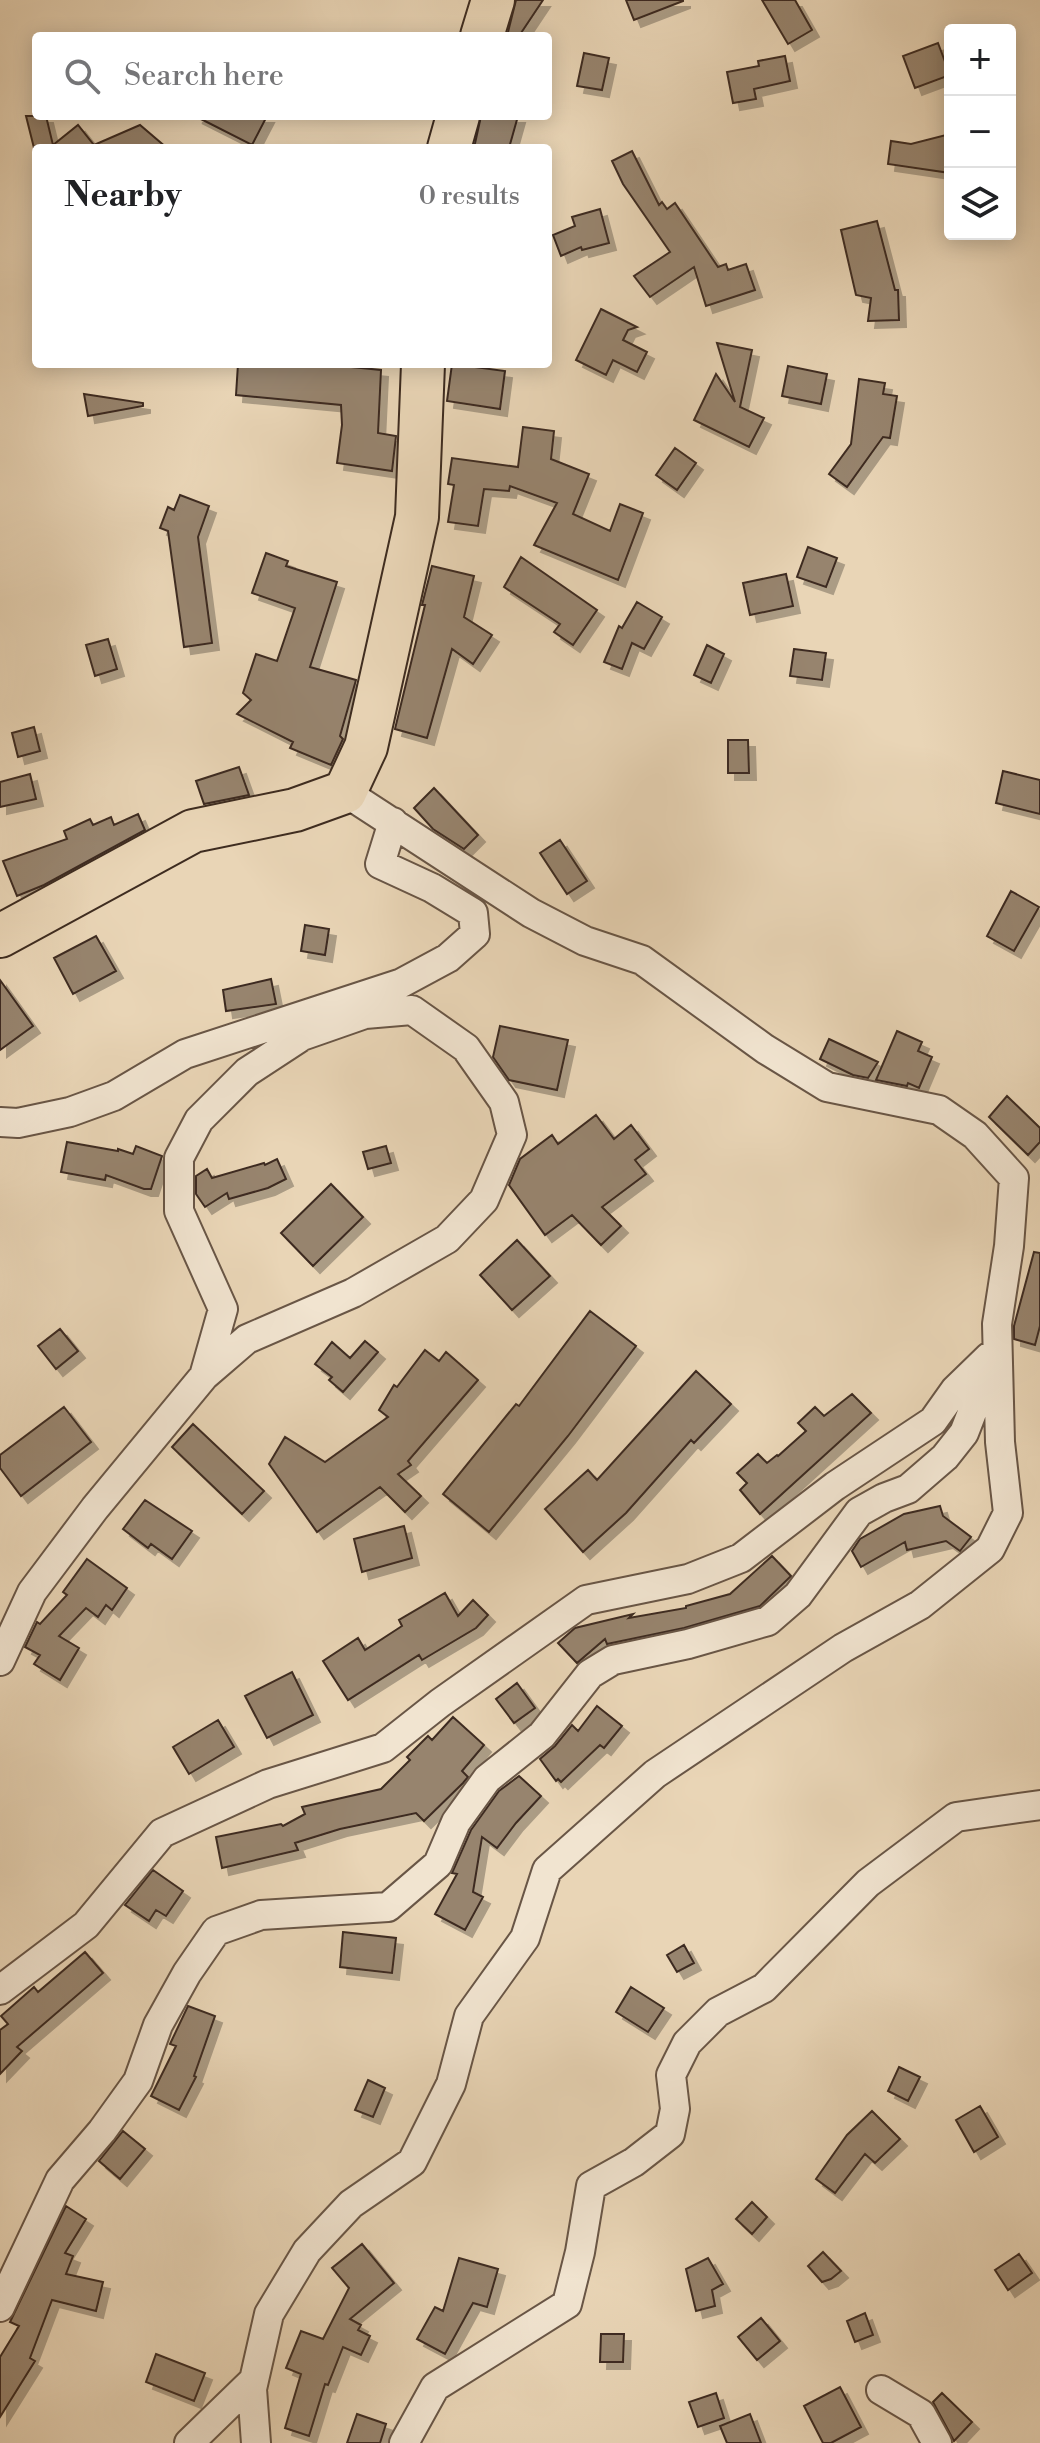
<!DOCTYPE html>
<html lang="en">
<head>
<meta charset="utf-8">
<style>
  body { margin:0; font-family:"Libre Bodoni",serif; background:#f6f6f6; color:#202124 }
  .controls { position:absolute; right:24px; top:24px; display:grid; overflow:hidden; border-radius:8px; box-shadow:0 4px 20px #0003 }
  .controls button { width:72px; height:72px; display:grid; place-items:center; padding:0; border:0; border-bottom:2px solid #e0e0e0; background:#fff; color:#202124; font:40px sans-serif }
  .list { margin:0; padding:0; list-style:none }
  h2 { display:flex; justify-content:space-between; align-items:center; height:104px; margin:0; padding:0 32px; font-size:34px }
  h2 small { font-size:26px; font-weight:400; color:#757577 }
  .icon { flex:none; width:44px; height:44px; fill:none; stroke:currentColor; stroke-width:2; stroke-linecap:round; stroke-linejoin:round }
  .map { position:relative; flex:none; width:1040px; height:2443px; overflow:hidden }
  .search { position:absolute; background:#fff; box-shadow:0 4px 20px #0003; left:32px; top:32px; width:520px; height:88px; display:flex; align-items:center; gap:20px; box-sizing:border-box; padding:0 28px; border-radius:8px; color:#757577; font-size:30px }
  .panel { position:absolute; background:#fff; box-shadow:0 4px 20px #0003; left:32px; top:144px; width:520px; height:224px; border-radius:8px }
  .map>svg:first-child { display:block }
</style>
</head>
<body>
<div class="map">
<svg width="1040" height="2443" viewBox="0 0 1040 2443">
  <defs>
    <filter id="shadow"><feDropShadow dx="7" dy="7" stdDeviation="0" flood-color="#0004"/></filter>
  </defs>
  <rect width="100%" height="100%" fill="#e9d5b6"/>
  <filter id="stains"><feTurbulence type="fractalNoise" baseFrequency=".0025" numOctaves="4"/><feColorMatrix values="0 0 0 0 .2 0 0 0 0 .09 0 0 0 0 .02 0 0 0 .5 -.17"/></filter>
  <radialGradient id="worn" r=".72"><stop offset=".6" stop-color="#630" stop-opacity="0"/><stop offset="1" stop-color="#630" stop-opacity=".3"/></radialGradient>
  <path fill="#97846e" stroke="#3e2c20" stroke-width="2" filter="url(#shadow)" d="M516,0h27l-24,36h-12z
    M626,0h57v1l-49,19z
    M762,0h33l17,30 -24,14z
    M938,43l12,32 -35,13 -12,-32z
    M584,53l25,5 -7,32 -25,-4z
    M785,56l5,25 -36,8 2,10 -23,4 -6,-31 32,-6 -1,-5z
    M26,116h20l7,29 25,-20 16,20 46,-20 27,23h-133z
    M195,116h72l-15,29z
    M481,116h37l-9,32h-35z
    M950,134v39l-62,-9 3,-23 20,3z
    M632,151l27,54 3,-3 5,7 8,-6 43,64 8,-3 2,6 18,-6 9,26 -49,16 -12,-39 -44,30 -16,-21 36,-24 -47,-68 -11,-23z
    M600,209l9,34 -27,7 -1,-3 -20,9 -8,-21 22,-9 -3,-9z
    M877,221l18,69h3l1,30 -31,1 3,-23 -15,-3 -15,-65z
    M601,309l36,18 -9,3 -5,10 24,12 -10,20 -24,-12 -7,15 -30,-15z
    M717,343l35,7 -12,57 24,11 -15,29 -55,-27 22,-46 19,28z
    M238,364h83l60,6 -3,63 18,3 -4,35 -55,-8 5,-38 -1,-20 -105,-10z
    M452,364l53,7 -5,38 -53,-8z
    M788,366l39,8 -6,30 -39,-8z
    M859,379l26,4 -2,11 14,2 -7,42 -7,-1 -36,50 -18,-13 22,-30z
    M84,394l59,9v3l-55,10z
    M523,427l31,4 -3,28 38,15 -16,40 37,17 10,-27 23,9 -25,67 -84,-35 23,-42 -47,-17 -1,5 -25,-2 -6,37 -30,-4 6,-37 -6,-1 4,-26 66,9z
    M675,448l21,15 -19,27 -21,-15z
    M180,495l29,11 -11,31 14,106 -28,4 -16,-116 -8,-3 8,-21 6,3z
    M808,547l29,11 -11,29 -29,-10z
    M266,553l22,8 -2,5 51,16 -27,85 46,13 -16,56 3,3 -12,26 -41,-17 3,-6 -56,-28 14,-14 -8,-7 13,-39 21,7 18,-53 -43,-15z
    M521,557l76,53 -24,35 -19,-13 6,-8 -56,-37z
    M432,566l42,10 -10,41 28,18 -19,29 -21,-15 -25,89 -32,-9 30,-124h-3z
    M786,574l7,32 -43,9 -7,-32z
    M637,602l25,15 -18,32 -12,-6 -10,26 -18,-7 15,-36 3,2z
    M108,639l9,30 -22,7 -9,-31z
    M707,645l17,9 -13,29 -17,-8z
    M794,649l32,4 -4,27 -32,-4z
    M34,727l6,24 -22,6 -6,-24z
    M728,740h20l1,33h-21z
    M239,767l10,28 -45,9 -8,-23z
    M1003,771l37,9v34l-44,-11z
    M30,774l6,25 -36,8v-25z
    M434,788l44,47 -14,14 -31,-20 -19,-21z
    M138,814l7,16 -101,55 -27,11 -14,-35 64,-22 -3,-8 26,-12 3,6 18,-8 3,8z
    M560,840l27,41 -20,13 -27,-41z
    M1011,891l28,16 -25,44 -27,-15z
    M305,925l24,4 -4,26 -24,-4z
    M96,936l20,35 -43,23 -19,-36z
    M271,979l5,25 -50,7 -3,-21z
    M0,980l33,46 -33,24z
    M500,1026l68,14 -11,50 -48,-10 -16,-23z
    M897,1031l25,11 -4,9 14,6 -13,31 -11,-5 -1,3 -31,-6z
    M829,1039l49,23 -10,16 -15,-3 -33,-16z
    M1007,1096l33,32v14l-12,13 -39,-38z
    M596,1115l18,24 17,-14 18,24 -14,11 11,14 -44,33 19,19 -20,19 -29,-30 -27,20 -36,-50 11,-26 32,-24 6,9z
    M67,1142l51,9v-2l15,5 3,-8 26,10 -11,33h-7l-38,-14 -1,5 -44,-8z
    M386,1146l5,17 -23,6 -5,-17z
    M277,1159l9,20 -18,9 -39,11 -2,-6 -22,14 -9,-13v-18l11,-7 5,9 52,-15 1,2z
    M331,1184l32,33 -50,49 -32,-33z
    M517,1240l33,36 -38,34 -32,-35z
    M1034,1252l6,1v73l-5,19 -21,-6v-13z
    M590,1311l46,35 -68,90 -79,96 -46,-38 73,-90 3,2z
    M60,1329l18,22 -22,18 -18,-23z
    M365,1341l13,11 -35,40 -14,-12 3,-3 -17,-13 17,-22 18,16z
    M425,1350l14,11 7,-9 32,28 -70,81 3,4 -13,9 23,22 -16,16 -25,-25 -63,45 -48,-68 16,-27 40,25 63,-45 -9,-7 15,-25 3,2z
    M696,1371l35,33 -37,39 -3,-3 -65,73 -43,39 -38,-43 43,-39 9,10z
    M852,1394l19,19 -111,101 -20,-24 7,-7 -10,-10 21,-19 9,9 10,-8 1,1 28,-25 -8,-8 17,-16 9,9z
    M64,1407l27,35 -70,54 -21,-28v-13z
    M193,1424l71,67 -22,23 -70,-67z
    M145,1500l47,31 -20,28 -21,-15 -3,4 -25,-19z
    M940,1506l3,10 28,21 -11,14 -14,-10 -39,9 -2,-8 -44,25 -9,-16 8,-12 44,-25z
    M404,1526l8,32 -50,14 -8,-33z
    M772,1556l19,20 -31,30 -76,22 -77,16 -2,-5 -28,24 -19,-20 17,-15 58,-14 -4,4 57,-10v-2l44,-12z
    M87,1559l40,29 -15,22 -6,-5 -8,12 -12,-9 -27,28 20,12 -19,32 -26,-16 6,-9 -15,-8 12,-25 3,2 27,-29 -4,-3z
    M445,1593l13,23 15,-16 15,15 -12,13 -54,32 -3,-5 -71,45 -25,-39 35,-23 7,12 37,-24 -3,-6z
    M292,1672l21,43 -46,23 -22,-42z
    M517,1683l18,25 -21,15 -18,-24z
    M597,1706l25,20 -18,22 -4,-3 -39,37 -3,-3 -2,2 -16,-22 15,-13 17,-21 6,6z
    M453,1717l31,28 -22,26 6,6 -5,6 -39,38 -8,-8 -76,16 -45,14 3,7 -76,18 -6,-31 65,-13 2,2 22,-12 -3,-7 79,-18 29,-29 -3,-3 21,-21 4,4z
    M218,1720l16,27 -45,27 -16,-27z
    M519,1776l22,20 -25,27 -19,25 -15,-11 -9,55 10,5 -18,33 -30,-16 22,-40 -5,-1 19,-43 28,-39z
    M153,1870l30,21 -17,25 -10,-6 -7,11 -24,-16z
    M343,1932l53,6 -4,35 -52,-6z
    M684,1945l10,18 -17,9 -10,-17z
    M85,1952l18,21 -86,74 5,4 -22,23v-44l8,-6 -7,-8 33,-29 4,5z
    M631,1987l33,21 -16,24 -32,-20z
    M188,2006l27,10 -21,60 2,1 -17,33 -28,-14 25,-50 -6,-2z
    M899,2067l21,10 -12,24 -20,-10z
    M368,2080l17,8 -12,29 -18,-7z
    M980,2106l18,31 -24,15 -18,-32z
    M872,2111l28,28 -25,24 -10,-9 -30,39 -19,-14 31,-44z
    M123,2131l22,18 -25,30 -21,-18z
    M752,2202l15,15 -15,17 -16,-15z
    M66,2206l20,13 -21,34 8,3 -7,18 37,8 -7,29 -44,-11 -22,58 5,3 -35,56v-60l19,-31 -9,-4z
    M362,2244l32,39 -44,36 11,6 -3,5 12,6 -9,19 -18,-8 -15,38 -3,-1 -16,52 -24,-8 16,-54 -15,-6 15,-37 22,8 26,-51 -17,-20z
    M823,2252l18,19 -10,8 -9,3 -14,-16z
    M1019,2254l13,19 -24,17 -13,-20z
    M459,2258l39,11 -11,38 -14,-4 -28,51 -28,-15 18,-32 8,4z
    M708,2258l15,26 -11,6 3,16 -19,5 -10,-42z
    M865,2313l8,22 -18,7 -8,-21z
    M761,2318l19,23 -23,19 -19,-23z
    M601,2334h23l-1,28h-23z
    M156,2354l49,19 -11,28 -48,-19z
    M840,2387l21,40 -30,16h-8l-19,-37z
    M716,2393l8,25 -26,9 -9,-25z
    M942,2393l30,29 -18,19 -21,-39z
    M357,2414l29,10 -6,19h-33z
    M750,2414l11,29h-34l-7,-17z"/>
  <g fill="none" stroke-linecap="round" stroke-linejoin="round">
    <g stroke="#695646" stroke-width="32">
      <path id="minor" d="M383,993l65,-35 27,-24 -2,-21 -41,-25 -52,-24 13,-42
        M0,1122l18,1 52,-11 44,-16 71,-42 214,-70
        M0,1661l32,-69 63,-84 109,-132 43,-37 106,-46 94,-54 37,-39 28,-65 -8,-33 -38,-54 -54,-38 -47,4 -63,22 -55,36 -48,48 -20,38v53l44,98 -19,67
        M0,1990l86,-65 76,-92 106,-49 115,-36 57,-45 146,-103 102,-21 53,-21 94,-72 98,-65 22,-31 34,-33
        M0,2307l60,-127 42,-49 36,-50 20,-56 29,-52 29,-42 45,-16 127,-8 50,-43 18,-42 31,-43 55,-44 48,-61 23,-14 75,-16 80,-23 30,-26 61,-83 25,-14 24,-9 37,-32 19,-24 29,-74
        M881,2390l40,24 16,29
        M189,2443l65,-63
        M256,2443l-4,-54 17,-75 38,-63 44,-47 61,-42 39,-78 18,-68 56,-78 22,-68 108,-96 188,-126 77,-43 70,-56 18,-36 -8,-71 -3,-118 12,-78 5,-68 -39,-43 -36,-25 -112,-23 -62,-38 -123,-89 -57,-19 -54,-28 -186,-121
        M404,2443l31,-56 132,-83 13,-52 11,-66 43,-24 36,-28 5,-25 -4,-34 16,-32 31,-31 46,-24 104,-105 88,-66 84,-12"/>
    </g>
    <g stroke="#3e2c20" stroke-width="46">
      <path id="highway" d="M482,36l11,-36
        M449,148l9,-32
        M0,936l193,-105 102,-21 50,-18 21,-45 51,-230 6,-153"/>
    </g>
    <use href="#minor" stroke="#f1e4d0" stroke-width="28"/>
    <use href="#highway" stroke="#e9d5b6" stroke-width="42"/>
  </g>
  <rect width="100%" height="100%" filter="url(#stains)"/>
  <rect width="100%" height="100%" fill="url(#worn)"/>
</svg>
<div class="controls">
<button>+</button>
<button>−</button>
<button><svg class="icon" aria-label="layers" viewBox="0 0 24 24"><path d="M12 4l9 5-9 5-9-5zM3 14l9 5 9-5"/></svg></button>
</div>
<div class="search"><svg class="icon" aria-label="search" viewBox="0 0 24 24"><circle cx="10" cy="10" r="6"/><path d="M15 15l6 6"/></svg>Search here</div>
<section class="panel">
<h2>Nearby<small>0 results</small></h2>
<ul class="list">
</ul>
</section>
</div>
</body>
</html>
